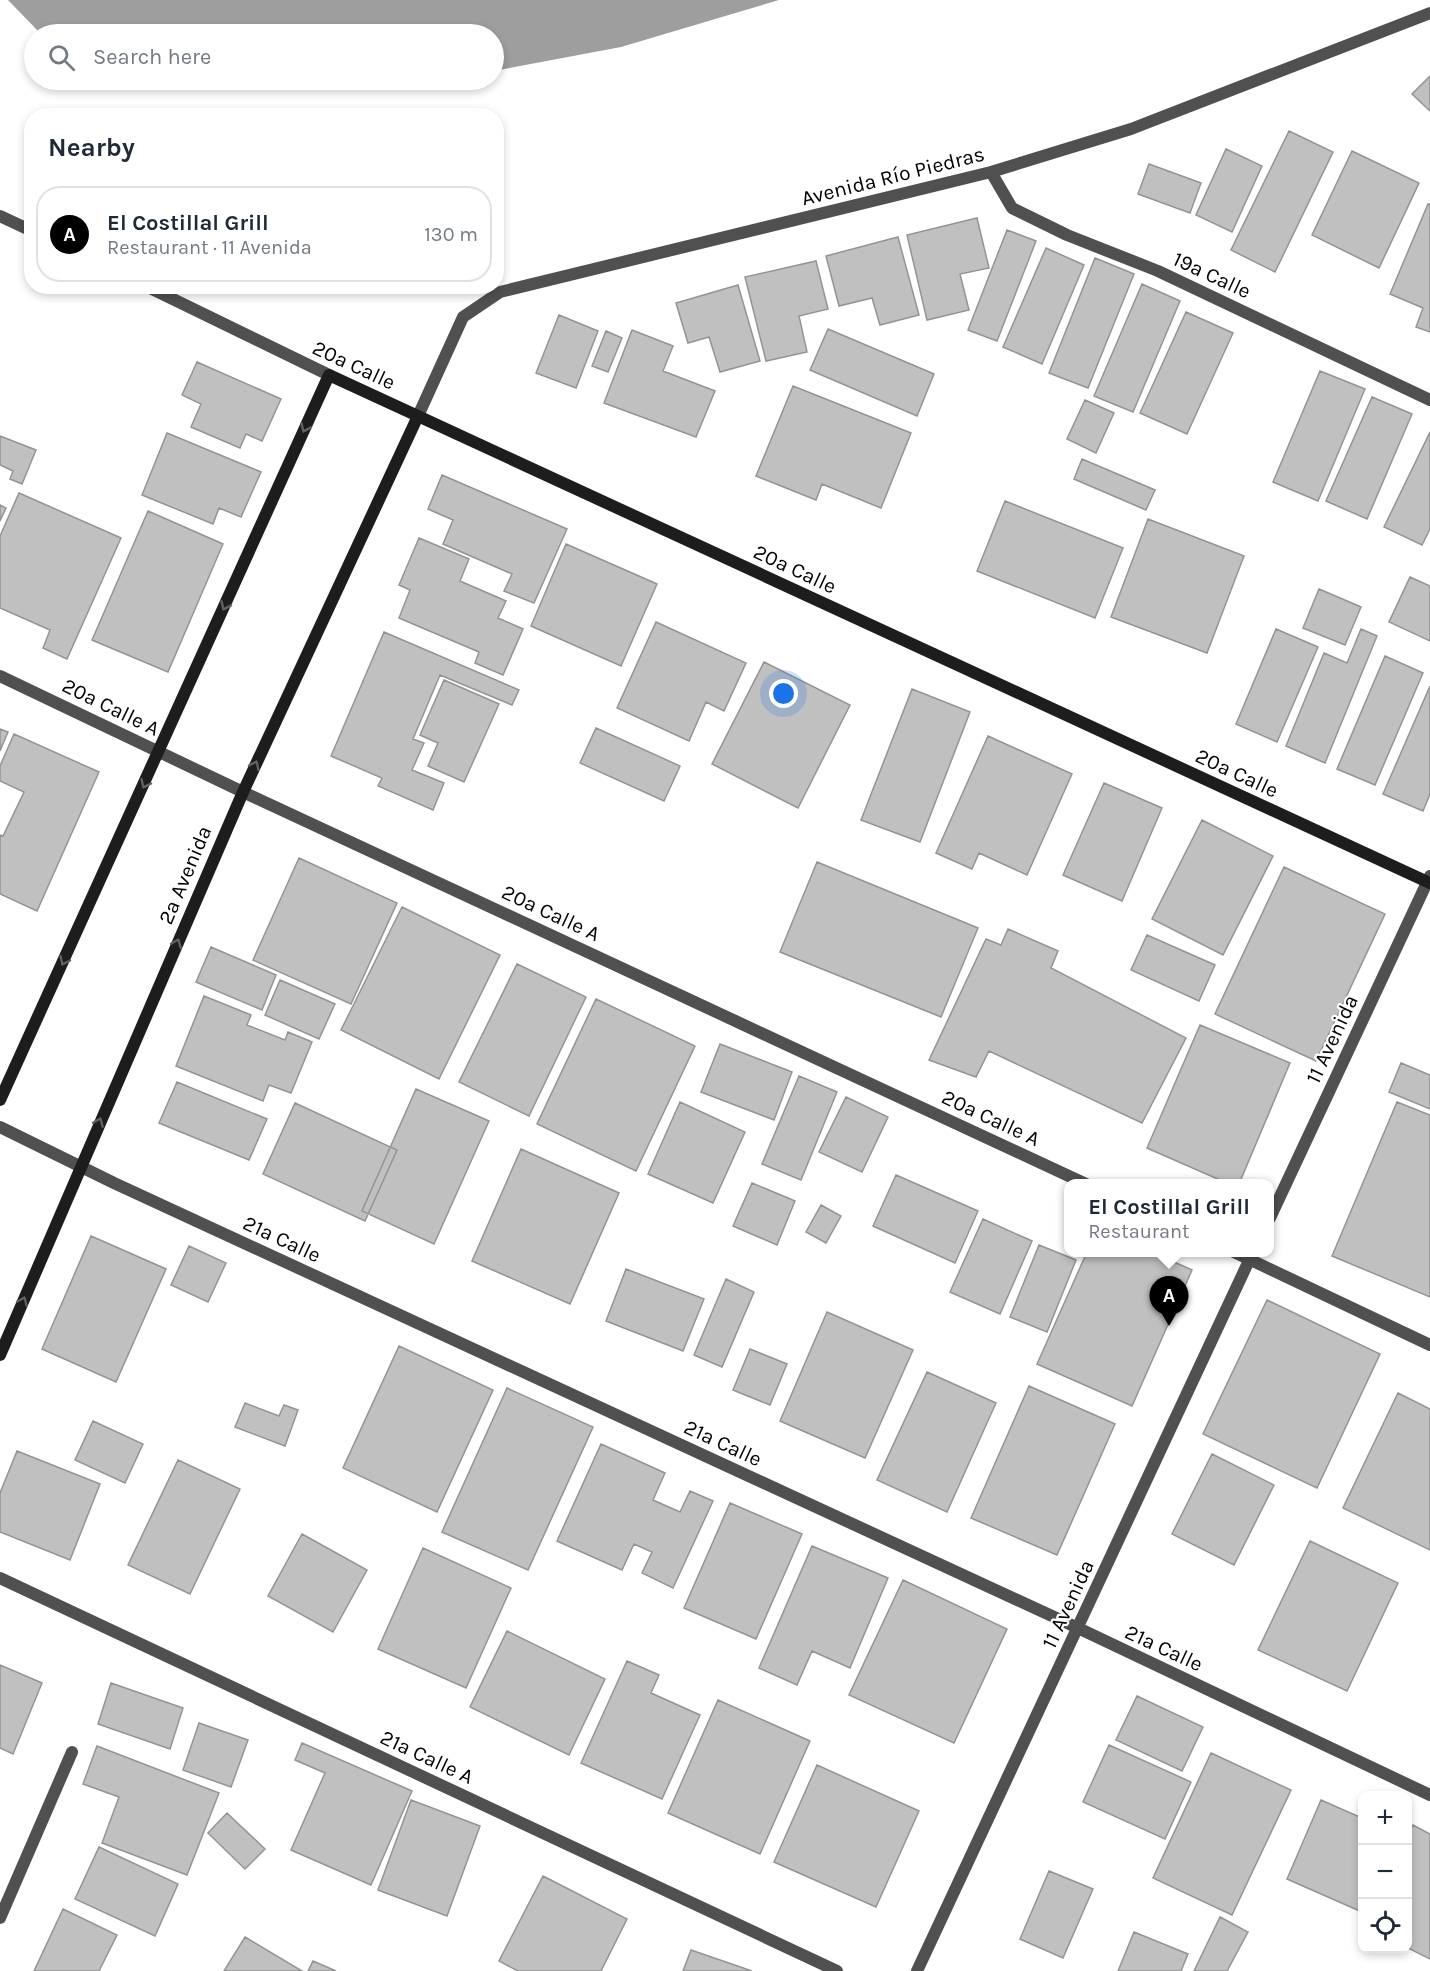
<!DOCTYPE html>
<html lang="en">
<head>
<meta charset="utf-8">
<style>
  body { margin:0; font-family:Karla,sans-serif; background:#f2f2f3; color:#1f2937 }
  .controls { position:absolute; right:18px; bottom:18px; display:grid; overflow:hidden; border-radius:12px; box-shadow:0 3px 9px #0003 }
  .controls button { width:54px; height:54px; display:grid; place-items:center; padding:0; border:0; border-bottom:2px solid #e0e1e3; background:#fff; color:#1f2937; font:30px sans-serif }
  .you { position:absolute; left:784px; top:694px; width:21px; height:21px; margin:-15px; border:4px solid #fff; border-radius:50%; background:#1a73e8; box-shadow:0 0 0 9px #1a73e833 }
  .badge { display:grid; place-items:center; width:39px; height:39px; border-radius:50%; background:#000; color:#fff; font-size:20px; font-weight:700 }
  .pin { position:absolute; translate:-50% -50px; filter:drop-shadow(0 2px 3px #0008) }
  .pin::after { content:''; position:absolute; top:32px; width:21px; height:18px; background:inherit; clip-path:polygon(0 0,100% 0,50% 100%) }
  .popup { position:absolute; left:1064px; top:1179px; width:210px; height:78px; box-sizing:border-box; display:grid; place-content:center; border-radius:12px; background:#fff; filter:drop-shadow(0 2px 4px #0005); font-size:20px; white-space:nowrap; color:#747a83 }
  .popup b { font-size:22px; color:#1f2937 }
  .popup::after { content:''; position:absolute; left:50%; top:100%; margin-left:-12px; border:12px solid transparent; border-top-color:#fff }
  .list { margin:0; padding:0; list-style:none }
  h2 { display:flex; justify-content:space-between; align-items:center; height:78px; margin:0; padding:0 24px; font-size:26px }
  h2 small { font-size:20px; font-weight:400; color:#747a83 }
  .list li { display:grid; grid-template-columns:39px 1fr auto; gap:18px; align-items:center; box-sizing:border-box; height:96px; margin:0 12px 12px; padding:0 12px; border:2px solid #e0e1e3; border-radius:24px }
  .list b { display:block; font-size:22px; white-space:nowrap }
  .list p { margin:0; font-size:20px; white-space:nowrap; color:#747a83 }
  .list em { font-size:20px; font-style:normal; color:#747a83 }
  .icon { flex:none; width:33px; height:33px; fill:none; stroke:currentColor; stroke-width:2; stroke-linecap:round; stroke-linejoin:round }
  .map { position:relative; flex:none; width:1430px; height:1971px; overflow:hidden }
  .search { position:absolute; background:#fff; box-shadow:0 3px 9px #0003; left:24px; top:24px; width:480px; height:66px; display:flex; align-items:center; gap:15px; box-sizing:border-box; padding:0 21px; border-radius:33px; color:#747a83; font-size:22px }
  .panel { position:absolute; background:#fff; box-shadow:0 3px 9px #0003; left:24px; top:108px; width:480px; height:186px; border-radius:24px }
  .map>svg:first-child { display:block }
</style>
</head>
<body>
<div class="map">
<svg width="1430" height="1971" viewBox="0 0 1430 1971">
  <rect width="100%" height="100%" fill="#fff"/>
  <path fill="#9e9e9e" d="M8,0h771l-158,47 -127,24v-37h-453z
    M84,80h364l-57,10 -301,-3z"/>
  <path fill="#c0c0c0" stroke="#949494" stroke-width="1.5" d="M1430,76v35l-18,-17z
    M1289,131l44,21 -58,120 -44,-22z
    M1226,149l36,17 -30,66 -36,-17z
    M1352,151l67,32 -40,85 -67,-33z
    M1149,164l52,19 -11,30 -52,-19z
    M1428,204h2v128l-14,-5 7,-19 -33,-14z
    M977,218l12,50 -29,6 9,36 -42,10 -20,-85z
    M1007,230l29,11 -39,100 -29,-11z
    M898,237l21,78 -39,10 -8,-27 -33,8 -13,-50z
    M1046,248l38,17 -42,99 -39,-17z
    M1095,258l39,16 -46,114 -39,-15z
    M816,261l12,48 -29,7 8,36 -41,9 -21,-84z
    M1142,284l38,17 -47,111 -39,-16z
    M738,285l22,76 -40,11 -11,-35 -21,6 -12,-40z
    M1186,312l47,21 -46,101 -47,-21z
    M559,315l39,16 -22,57 -40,-15z
    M828,329l106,45 -17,42 -107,-46z
    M632,330l41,16 -10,25 52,20 -19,46 -92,-34z
    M606,331l16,7 -14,34 -16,-6z
    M197,362l84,37 -19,42 -16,-7 -6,14 -49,-21 10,-23 -19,-9z
    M1320,371l45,18 -47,112 -45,-19z
    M793,386l118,47 -30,75 -59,-24 -6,16 -60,-24z
    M1372,397l40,17 -45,105 -41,-18z
    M1085,400l29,13 -18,40 -29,-14z
    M1430,432v97l-8,16 -38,-18z
    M167,433l94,39 -20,45 -22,-9 -6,16 -71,-29z
    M0,436l36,14 -14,34 -12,-5 3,-8 -13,-6z
    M1082,459l73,31 -9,20 -72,-31z
    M442,475l125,54 -33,74 -30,-12 8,-17 -69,-30 10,-24 -25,-11z
    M19,493l102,45 -54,121 -24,-11 7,-18 -50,-22v-72z
    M1005,501l118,47 -28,70 -118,-47z
    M0,505l6,3 -6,13z
    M148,511l75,33 -55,128 -76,-32z
    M1148,519l96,37 -37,97 -96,-36z
    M419,538l50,21 -9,22 46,20 -8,17 25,11 -20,46 -28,-12 4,-11 -80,-34 11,-28 -11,-5z
    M566,544l91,40 -36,82 -90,-40z
    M1410,577l20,9v55l-41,-19z
    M1319,589l42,18 -16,38 -42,-17z
    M656,622l90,41 -22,48 -18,-9 -17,39 -72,-33z
    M1276,629l42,18 -41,95 -41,-18z
    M1361,629l16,7 -52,127 -39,-17 38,-93 23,10z
    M384,632l135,58 -7,15 -72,-30 -27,64 11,4 -12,27 32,13 -11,27 -55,-24 4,-8 -51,-22z
    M1385,656l38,17 -48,112 -38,-16z
    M764,662l86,43 -52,103 -86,-44z
    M444,680l55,24 -35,78 -36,-16 10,-23 -18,-8z
    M1430,686v108l-7,17 -40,-17z
    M912,689l58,23 -50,130 -59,-22z
    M596,728l84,38 -16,35 -84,-38z
    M0,729l8,3 -8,19z
    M14,734l85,38 -62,139 -37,-17v-59l3,1 21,-44 -24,-11v-15z
    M988,736l84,38 -45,101 -48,-22 -7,16 -36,-16z
    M1104,783l58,25 -40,93 -59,-26z
    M1202,820l71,36 -50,99 -71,-36z
    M299,858l98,45 -46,101 -98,-44z
    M817,862l161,66 -37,89 -161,-65z
    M1284,867l101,47 -69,147 -101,-47z
    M402,907l98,48 -61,124 -98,-49z
    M1008,929l50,22 -7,17 135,70 -44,85 -153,-72 -13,26 -47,-17 57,-121 15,6z
    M1147,935l68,30 -16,36 -68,-31z
    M211,947l65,28 -14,35 -66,-28z
    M517,964l69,33 -57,119 -70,-34z
    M280,980l55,24 -16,35 -54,-24z
    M204,996l47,19 -4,10 38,15 3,-8 24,10 -21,51 -22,-8 -6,16 -87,-35z
    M596,999l99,47 -59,125 -99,-47z
    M1200,1025l90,38 -51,121h-10l-82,-36z
    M720,1044l72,28 -18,48 -73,-28z
    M1401,1063l29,12v34l-41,-17z
    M799,1076l38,16 -36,88 -39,-16z
    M177,1082l90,37 -18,41 -90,-37z
    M416,1089l73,32 -55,123 -72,-33z
    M846,1097l42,20 -26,55 -43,-20z
    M680,1102l65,30 -32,71 -65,-29z
    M1397,1102l33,13v182l-98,-41z
    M295,1103l102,47 -32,71 -102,-47z
    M521,1149l98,44 -49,111 -98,-43z
    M896,1175l82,36 -23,52 -82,-37z
    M752,1183l43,18 -18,44 -44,-19z
    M821,1205l20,11 -15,27 -20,-11z
    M983,1219l49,22 -32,73 -50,-22z
    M91,1236l75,33 -50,113 -74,-33z
    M1039,1245l37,15 -29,72 -37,-15z
    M189,1246l37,17 -18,39 -37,-17z
    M1087,1252h65l40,18 -60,136 -95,-42z
    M626,1269l78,30 -21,52 -77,-30z
    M726,1279l28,13 -32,75 -28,-12z
    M1267,1300l113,54 -63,134 -114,-54z
    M827,1312l86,38 -48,108 -85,-37z
    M399,1346l94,44 -56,122 -94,-44z
    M750,1349l37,15 -17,41 -37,-15z
    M927,1372l69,31 -49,109 -70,-32z
    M1029,1386l86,38 -58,131 -86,-37z
    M507,1388l86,39 -65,143 -86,-38z
    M1398,1393l32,16v141l-87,-42z
    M245,1403l34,13 5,-11 14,5 -13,36 -50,-19z
    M93,1421l50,23 -18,39 -50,-23z
    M601,1444l64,29 -12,27 27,12 10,-21 23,10 -40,87 -31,-15 10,-21 -18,-8 -12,26 -65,-29z
    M17,1451l83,33 -30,76 -70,-28v-39z
    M1212,1454l62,31 -40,80 -62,-31z
    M178,1460l62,29 -50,105 -62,-29z
    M730,1503l72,31 -46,105 -72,-31z
    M302,1534l65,36 -34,62 -65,-36z
    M1310,1541l88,42 -51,108 -89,-41z
    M812,1546l76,32 -38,90 -38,-17 -15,34 -38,-17z
    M423,1548l88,40 -45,100 -88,-39z
    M903,1580l104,49 -53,114 -105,-48z
    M507,1631l98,48 -36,76 -99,-48z
    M627,1661l32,14 -8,18 49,22 -38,84 -81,-36z
    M0,1665l42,18 -29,71 -13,-6z
    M111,1683l72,25 -13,41 -72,-25z
    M1137,1696l66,31 -21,44 -66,-31z
    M718,1700l92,41 -50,113 -92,-41z
    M199,1723l49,17 -17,47 -48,-17z
    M302,1743l110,48 -41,94 -80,-35 34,-77 -30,-13z
    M1109,1745l82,37 -26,57 -82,-37z
    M97,1746l122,47 -32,82 -85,-32 17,-46 -36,-13z
    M1211,1753l80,37 -59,125 -79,-37z
    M817,1765l102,46 -43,96 -102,-45z
    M411,1800l69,26 -33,90 -69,-26z
    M1321,1800l41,18v94l-75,-33z
    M227,1813l38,36 -20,20 -37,-36z
    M1413,1825l17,9v125l-22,-11v-112z
    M99,1847l79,37 -23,52 -80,-37z
    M1049,1871l44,18 -30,69 -43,-19z
    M543,1876l84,43 -26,52h-83l-19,-10z
    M63,1909l54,26 -18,36h-65z
    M1220,1917l28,15 -21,39h-33z
    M1134,1932l54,22 -7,17h-63z
    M245,1937l57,34h-78z
    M691,1950l61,21h-69z
    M313,1961l23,10h-28z"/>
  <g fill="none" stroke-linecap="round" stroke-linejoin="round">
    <path stroke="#505050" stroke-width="12" d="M991,172l21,36 55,27 91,36 272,129
      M0,216l32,15
      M146,286l183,89
      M418,416l45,-99 37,-25 491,-120 140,-43 299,-116
      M0,676l243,116 843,392
      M0,1127l114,56 964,445 352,167
      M1270,1218l160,-342
      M1234,1252l196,93
      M0,1578l837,393
      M0,1918l72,-166
      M917,1971l336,-719"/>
    <path stroke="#1d1d1d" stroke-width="12" d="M0,1100l329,-725 1101,508
      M0,1355l243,-563 175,-376"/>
  </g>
  <defs><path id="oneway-chevron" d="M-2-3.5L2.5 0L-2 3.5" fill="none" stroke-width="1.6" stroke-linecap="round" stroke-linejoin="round" transform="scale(1.5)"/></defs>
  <g stroke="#616161">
    <use href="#oneway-chevron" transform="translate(305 428) rotate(114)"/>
    <use href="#oneway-chevron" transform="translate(225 606) rotate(114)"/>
    <use href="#oneway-chevron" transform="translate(255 765) rotate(-65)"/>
    <use href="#oneway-chevron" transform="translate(145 784) rotate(115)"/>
    <use href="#oneway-chevron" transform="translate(177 943) rotate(-67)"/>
    <use href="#oneway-chevron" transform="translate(64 961) rotate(115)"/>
    <use href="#oneway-chevron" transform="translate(99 1122) rotate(-67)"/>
    <use href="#oneway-chevron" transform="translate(23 1301) rotate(-67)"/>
  </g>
  <g text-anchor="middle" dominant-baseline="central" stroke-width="4.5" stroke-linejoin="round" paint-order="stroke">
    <g font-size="21" fill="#000" stroke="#fff">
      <text transform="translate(893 176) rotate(-14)">Avenida Río Piedras</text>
      <text transform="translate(1212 275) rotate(25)">19a Calle</text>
      <text transform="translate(354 365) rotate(25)">20a Calle</text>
      <text transform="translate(795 569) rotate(25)">20a Calle</text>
      <text transform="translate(111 707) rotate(26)">20a Calle A</text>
      <text transform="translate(1237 773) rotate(25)">20a Calle</text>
      <text transform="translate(185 875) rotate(-67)">2a Avenida</text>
      <text transform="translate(551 913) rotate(25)">20a Calle A</text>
      <text transform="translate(1332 1039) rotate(-65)">11 Avenida</text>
      <text transform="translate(991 1118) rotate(25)">20a Calle A</text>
      <text transform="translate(282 1239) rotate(25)">21a Calle</text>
      <text transform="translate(723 1443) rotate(25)">21a Calle</text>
      <text transform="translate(1068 1604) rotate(-65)">11 Avenida</text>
      <text transform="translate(1164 1648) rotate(25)">21a Calle</text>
      <text transform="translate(427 1757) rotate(25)">21a Calle A</text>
    </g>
  </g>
</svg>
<div class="controls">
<button>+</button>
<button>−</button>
<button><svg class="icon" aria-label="locate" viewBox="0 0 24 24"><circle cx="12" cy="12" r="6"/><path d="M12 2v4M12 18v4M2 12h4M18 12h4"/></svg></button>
</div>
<div class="you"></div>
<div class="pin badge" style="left:1169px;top:1326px">A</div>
<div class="popup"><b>El Costillal Grill</b>Restaurant</div>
<div class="search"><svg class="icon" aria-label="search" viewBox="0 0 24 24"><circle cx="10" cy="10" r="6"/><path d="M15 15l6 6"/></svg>Search here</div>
<section class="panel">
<h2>Nearby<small></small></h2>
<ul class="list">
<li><span class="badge">A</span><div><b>El Costillal Grill</b><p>Restaurant · 11 Avenida</p></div><em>130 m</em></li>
</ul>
</section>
</div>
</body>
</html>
